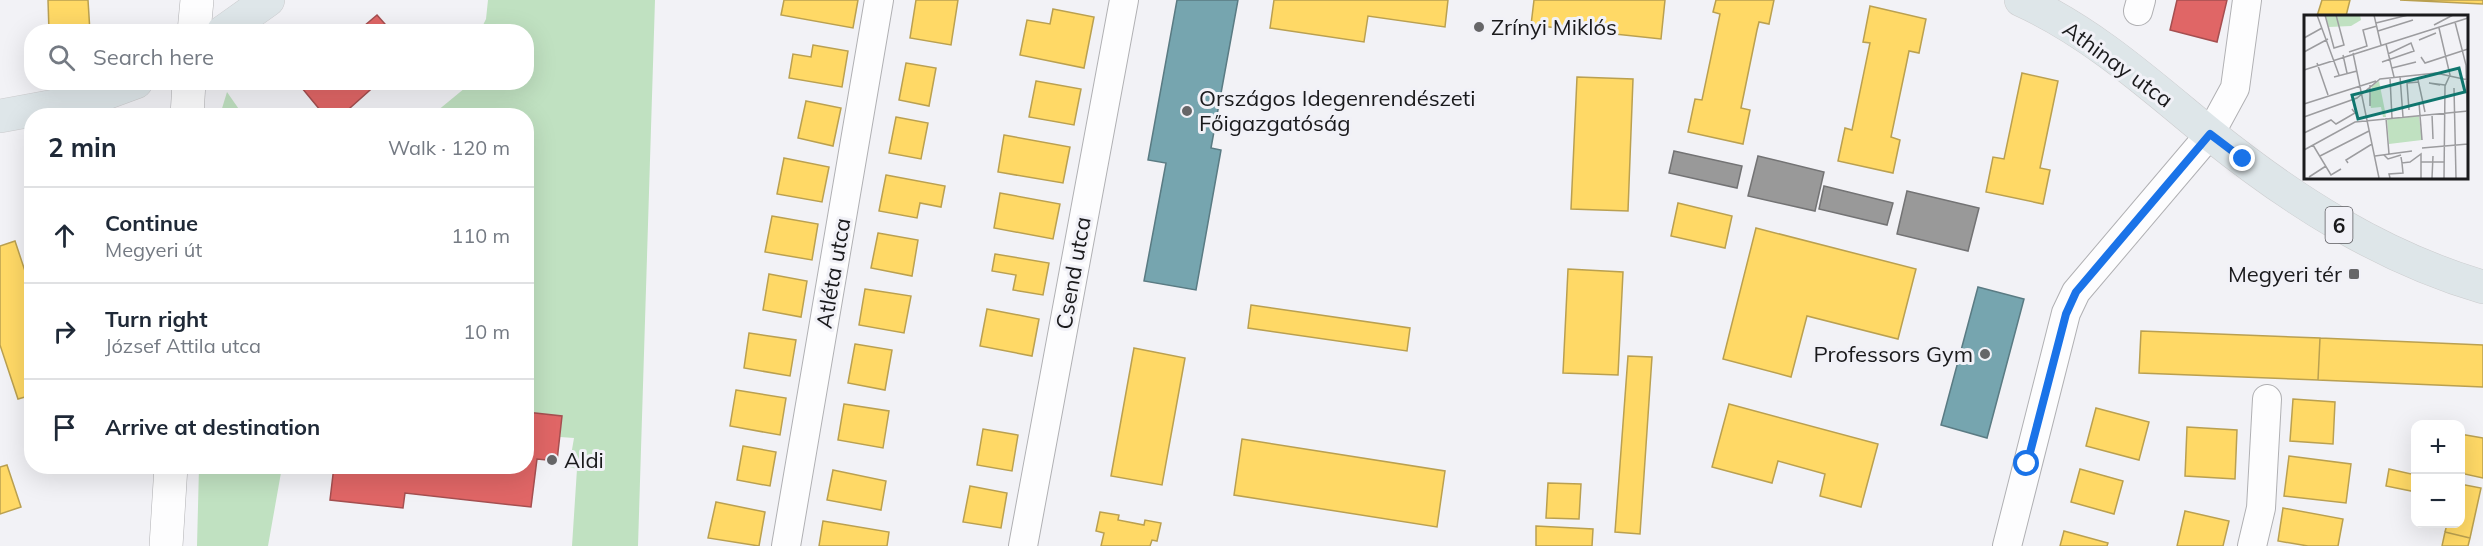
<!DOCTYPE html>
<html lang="en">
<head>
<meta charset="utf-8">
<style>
  body { margin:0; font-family:Mulish,sans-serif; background:#f6f6f7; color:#1f2937 }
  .controls { position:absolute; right:18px; bottom:18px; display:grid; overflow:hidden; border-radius:12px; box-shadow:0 6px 24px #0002 }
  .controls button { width:54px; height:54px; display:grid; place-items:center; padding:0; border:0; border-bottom:2px solid #e0e1e3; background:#fff; color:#1f2937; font:30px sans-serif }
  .stop { position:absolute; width:18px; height:18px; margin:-14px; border:4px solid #1a73e8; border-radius:50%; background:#fff }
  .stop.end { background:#1a73e8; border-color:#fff; box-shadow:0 2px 6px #0008 }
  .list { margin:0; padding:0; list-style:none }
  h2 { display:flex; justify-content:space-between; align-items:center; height:78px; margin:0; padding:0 24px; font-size:26px }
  h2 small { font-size:20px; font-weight:400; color:#747a83 }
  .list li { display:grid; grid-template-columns:39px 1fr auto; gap:18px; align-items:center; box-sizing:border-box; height:96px; padding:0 24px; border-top:2px solid #e0e1e3 }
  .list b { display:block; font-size:22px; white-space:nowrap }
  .list p { margin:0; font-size:20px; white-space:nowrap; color:#747a83 }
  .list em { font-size:20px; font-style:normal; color:#747a83 }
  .icon { flex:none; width:33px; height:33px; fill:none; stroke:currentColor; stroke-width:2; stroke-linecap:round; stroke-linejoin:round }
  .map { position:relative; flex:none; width:2483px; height:546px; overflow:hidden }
  .search { position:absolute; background:#fff; box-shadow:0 6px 24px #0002; left:24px; top:24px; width:510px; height:66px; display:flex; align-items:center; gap:15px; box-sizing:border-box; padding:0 21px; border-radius:24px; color:#747a83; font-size:22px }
  .panel { position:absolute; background:#fff; box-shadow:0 6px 24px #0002; left:24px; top:108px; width:510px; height:366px; border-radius:24px }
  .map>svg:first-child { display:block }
</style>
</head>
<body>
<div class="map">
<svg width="2483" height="546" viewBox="0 0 2483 546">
  <rect width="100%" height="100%" fill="#f2f2f6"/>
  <path fill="#c0e1c1" d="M488,0h167l-17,546h-66l5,-77 -8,-2 5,-29 -14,-1 2,-21 -35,-4 -1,-296h-95l34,-28 -3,-5 64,-1v-50l-46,-1 6,-12z
    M227,92l16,23h-23z
    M199,467h83l-14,79h-71z"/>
  <path fill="#ffd966" stroke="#baa050" stroke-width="1.5" d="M48,0h40l2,32h-41z
    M784,0h74l-5,28 -72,-13z
    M916,0h42l-7,45 -41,-7z
    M1274,0h174l-3,27 -77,-11 -4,26 -94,-14z
    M1534,0h131l-4,39 -130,-14z
    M1716,0h58l-5,24 -10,-2 -2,8 -16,78 9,2 -7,34 -55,-12 7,-33 7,1 18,-86 -7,-2z
    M2322,0h28l-4,16h-29z
    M2400,0h83v4z
    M1870,6l56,13 -7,34 -10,-2 -2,10 -16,76 9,3 -7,33 -55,-12 7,-33 7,2 18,-87 -7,-1z
    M1053,9l41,8 -10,51 -64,-13 7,-35 23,4z
    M813,45l35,6 -6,36 -53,-9 4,-24 18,3z
    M906,63l30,5 -7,38 -30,-6z
    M2022,73l36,8 -18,87 10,2 -7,34 -57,-12 7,-35 11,2z
    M1577,77l56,2 -5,132 -57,-2z
    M1036,81l45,8 -7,36 -45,-8z
    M806,101l35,7 -8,38 -35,-8z
    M896,117l32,6 -7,36 -32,-6z
    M1004,135l66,12 -7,36 -65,-11z
    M784,158l45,9 -7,35 -45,-8z
    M886,175l59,11 -4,21 -21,-4 -3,15 -38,-7z
    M1000,193l60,11 -7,35 -59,-11z
    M1678,203l54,13 -7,32 -54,-12z
    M772,216l46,8 -6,36 -47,-8z
    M1756,228l160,41 -18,70 -91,-23 -16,61 -68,-18z
    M878,233l40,7 -6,36 -41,-8z
    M15,241l17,51v103l-14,4 -18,-54v-99z
    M995,254l54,9 -6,32 -30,-5 3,-15 -24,-4z
    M1568,269l55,3 -5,103 -55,-2z
    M769,274l38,7 -6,36 -38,-7z
    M865,289l46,7 -7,37 -45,-8z
    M1251,305l159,23 -3,23 -159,-23z
    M987,309l52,10 -7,37 -52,-10z
    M2141,331l179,7 -2,42 -179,-7z
    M749,333l47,7 -6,36 -46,-8z
    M2320,338l163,7v42l-165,-7z
    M855,344l37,6 -7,40 -37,-7z
    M1134,348l51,10 -23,127 -51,-9z
    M1628,356l24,1 -12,177 -25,-2z
    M736,390l50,8 -6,37 -50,-9z
    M2293,399l42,3 -2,42 -43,-3z
    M844,404l45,7 -6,37 -45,-8z
    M1729,404l149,40 -17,63 -41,-11 5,-22 -47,-13 -6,22 -60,-16z
    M2096,408l53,14 -10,38 -53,-14z
    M2187,427l50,3 -2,49 -50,-3z
    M983,429l35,6 -6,36 -35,-6z
    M2460,434l23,4v40l-23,-5z
    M1242,439l203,32 -8,56 -203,-32z
    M743,446l33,6 -6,34 -33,-6z
    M2289,456l62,8 -5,39 -62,-7z
    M7,465l14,42 -21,7v-47z
    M2080,469l43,12 -9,33 -43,-12z
    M2389,469l27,6v17l-30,-6z
    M833,470l53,11 -5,29 -54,-10z
    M1548,483l33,1 -2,35 -33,-1z
    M2460,484l21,4 -11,50 -25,-6 2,-8h13z
    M970,486l37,7 -6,35 -38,-6z
    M716,502l49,10 -6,34 -51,-8z
    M2283,508l60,11 -5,27h-30l-30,-5z
    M2185,511l44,10 -6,25h-46z
    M1100,512l19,3 -1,5 26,5 1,-5 16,3 -4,18 -5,-1 -2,6h-49l3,-13 -8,-2z
    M823,521l66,11 -2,14h-68z
    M1536,526l57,3 -1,17h-56z
    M2064,531l44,12 -1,3h-47z
    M2445,532l25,6 -2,8h-26z"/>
  <path fill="#e06666" stroke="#a54f50" stroke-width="1.5" d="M2177,0h50l-10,42 -47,-12z
    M377,15l15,17h-35z
    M297,82h82l-38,34h-16z
    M526,412l36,4 -5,45 -20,-2 -6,48 -126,-14 -2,15 -73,-8 4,-34h192z"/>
  <path fill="#76a5af" stroke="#5a7b83" stroke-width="1.5" d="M1177,0h61l-27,148 10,2 -25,140 -52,-9 22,-118 -18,-3z
    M1978,287l46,12 -37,139 -46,-13z"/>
  <path fill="#999" stroke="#737374" stroke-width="1.5" d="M1674,151l68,15 -5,22 -68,-15z
    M1758,156l66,16 -9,39 -67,-15z
    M1824,186l69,17 -6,22 -68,-16z
    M1907,191l72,17 -11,43 -71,-17z"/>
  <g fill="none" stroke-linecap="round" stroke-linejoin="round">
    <g stroke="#b0b0b3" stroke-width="30">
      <path id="street" d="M2138,11l3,-11
        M786,546l93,-546
        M1023,546l101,-546
        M2007,546l59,-233 10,-21 134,-158 25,-46 12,-88
        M2252,546l9,-38 6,-109"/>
    </g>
    <g stroke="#b0b0b3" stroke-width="34">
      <path id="secondary" d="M194,32l3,-32
        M187,116l2,-34
        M166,546l5,-80"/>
    </g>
    <g stroke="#ccccce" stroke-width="34">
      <path id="primary" d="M2021,0c71,32 129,85 189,134 82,66 171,123 273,153
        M223,32l45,-32
        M0,116l87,-16 49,-18"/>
    </g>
    <use href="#street" stroke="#fdfdfe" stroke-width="28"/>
    <use href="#secondary" stroke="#fdfdfe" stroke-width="33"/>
    <use href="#primary" stroke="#dee6e9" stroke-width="33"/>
  </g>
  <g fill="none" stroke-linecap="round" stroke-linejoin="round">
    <path stroke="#1a73e8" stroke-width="8" d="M2027,464l39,-150 10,-22 134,-158 33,25"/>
  </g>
  <g fill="#666668" stroke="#f1f1f7" stroke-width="2">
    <circle cx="1479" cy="27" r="6"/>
    <circle cx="1187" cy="111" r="6"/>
    <rect x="2348" y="268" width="12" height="12" rx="3"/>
    <circle cx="1985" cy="354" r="6"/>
    <circle cx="552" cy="460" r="6"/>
  </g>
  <g text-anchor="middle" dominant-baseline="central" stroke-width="6" stroke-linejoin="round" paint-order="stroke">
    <rect fill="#f1f1f7" stroke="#5a5a5e" stroke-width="1.5" x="2325.5" y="207" width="27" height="36" rx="4.5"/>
    <g font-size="21" font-weight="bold" fill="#1a1a1c">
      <text x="2339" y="225">6</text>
    </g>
    <g font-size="22" fill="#1a1a1c" stroke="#f1f1f7" text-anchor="start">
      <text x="1491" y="27">Zrínyi Miklós</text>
      <text x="1199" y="98">Országos Idegenrendészeti<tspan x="1199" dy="25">Főigazgatóság</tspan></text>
      <text x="2342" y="274" text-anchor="end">Megyeri tér</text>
      <text x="1973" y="354" text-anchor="end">Professors Gym</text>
      <text x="564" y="460">Aldi</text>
    </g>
    <g font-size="22" fill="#1a1a1c" stroke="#f1f1f7">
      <text transform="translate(2118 64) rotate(36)">Athinay utca</text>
      <text transform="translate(833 273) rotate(-80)">Atléta utca</text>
      <text transform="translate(1073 273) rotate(-80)">Csend utca</text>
    </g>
  </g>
  <g transform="translate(2304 15)">
    <rect width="164" height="164" fill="#f2f2f6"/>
    <path d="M21,0h35l1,5 -10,6 -22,1zM75,66l6,30 1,6h-3l-2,-10 -10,1 -2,-8 3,-14zM115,101l3,24 -33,4 -2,-25z" fill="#c0e1c1"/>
    <path fill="none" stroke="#9c9c9f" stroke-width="1.5" d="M13,0l22,60M21,0l9,33 10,-3 -8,-30M70,0l7,30M151,7l11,43 2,83M72,8l32,-8M130,10l19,-10M135,13l11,47 -5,11 -1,92M74,16l35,-11M0,23l18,-10M115,25l17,-7M82,29l8,33M0,37l24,-13M45,37l18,-6 -4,-16 14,-4M49,38l26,125M39,40l4,18M117,42l4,6 43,-14M78,47l32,-11 -3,-8 -23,11M13,48l11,32M88,53l24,-6M0,55l164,-52M96,61l3,41M30,62l23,-6M86,63l2,40M114,65l7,32M66,70v21M136,70l-11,-2 16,2M150,73l2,90M115,88l3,37M0,89l72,-23M105,95l-2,-27 12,-1M128,99l1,25M0,102l53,-19 23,-19 56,-6 32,7M82,103l3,36M0,118l27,-13 5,4 19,-11 -3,-4M9,130l18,30 10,-6M118,133l46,-4M0,135l51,-28 113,-11M80,140l4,4 13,-4M16,141l49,-25M71,141l37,-5M97,142l1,6 8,-1 11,-8v24M117,147h23M44,148l-2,-3 26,-16M5,162l17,-11M86,163l-1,-4 14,-1 -1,-10M128,163l1,-22"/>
    <path fill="#0f766e" fill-opacity="0.15" stroke="#0f766e" stroke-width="3" d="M155,53l6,24 -107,27 -6,-24z"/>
    <rect width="164" height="164" fill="none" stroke="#1a1a1c" stroke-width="3"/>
  </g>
</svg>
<div class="controls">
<button>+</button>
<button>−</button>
</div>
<div class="stop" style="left:2027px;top:464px"></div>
<div class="stop end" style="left:2243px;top:159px"></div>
<div class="search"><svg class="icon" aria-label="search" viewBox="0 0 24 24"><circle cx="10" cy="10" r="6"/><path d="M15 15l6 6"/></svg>Search here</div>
<section class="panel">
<h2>2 min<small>Walk · 120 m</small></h2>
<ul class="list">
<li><svg class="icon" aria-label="ahead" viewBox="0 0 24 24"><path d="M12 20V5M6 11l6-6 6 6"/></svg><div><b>Continue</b><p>Megyeri út</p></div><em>110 m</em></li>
<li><svg class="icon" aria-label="right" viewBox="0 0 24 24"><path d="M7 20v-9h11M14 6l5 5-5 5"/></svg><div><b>Turn right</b><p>József Attila utca</p></div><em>10 m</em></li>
<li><svg class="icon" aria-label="arrive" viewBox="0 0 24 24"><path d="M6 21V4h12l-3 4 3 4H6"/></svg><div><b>Arrive at destination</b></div></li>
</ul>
</section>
</div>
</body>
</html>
